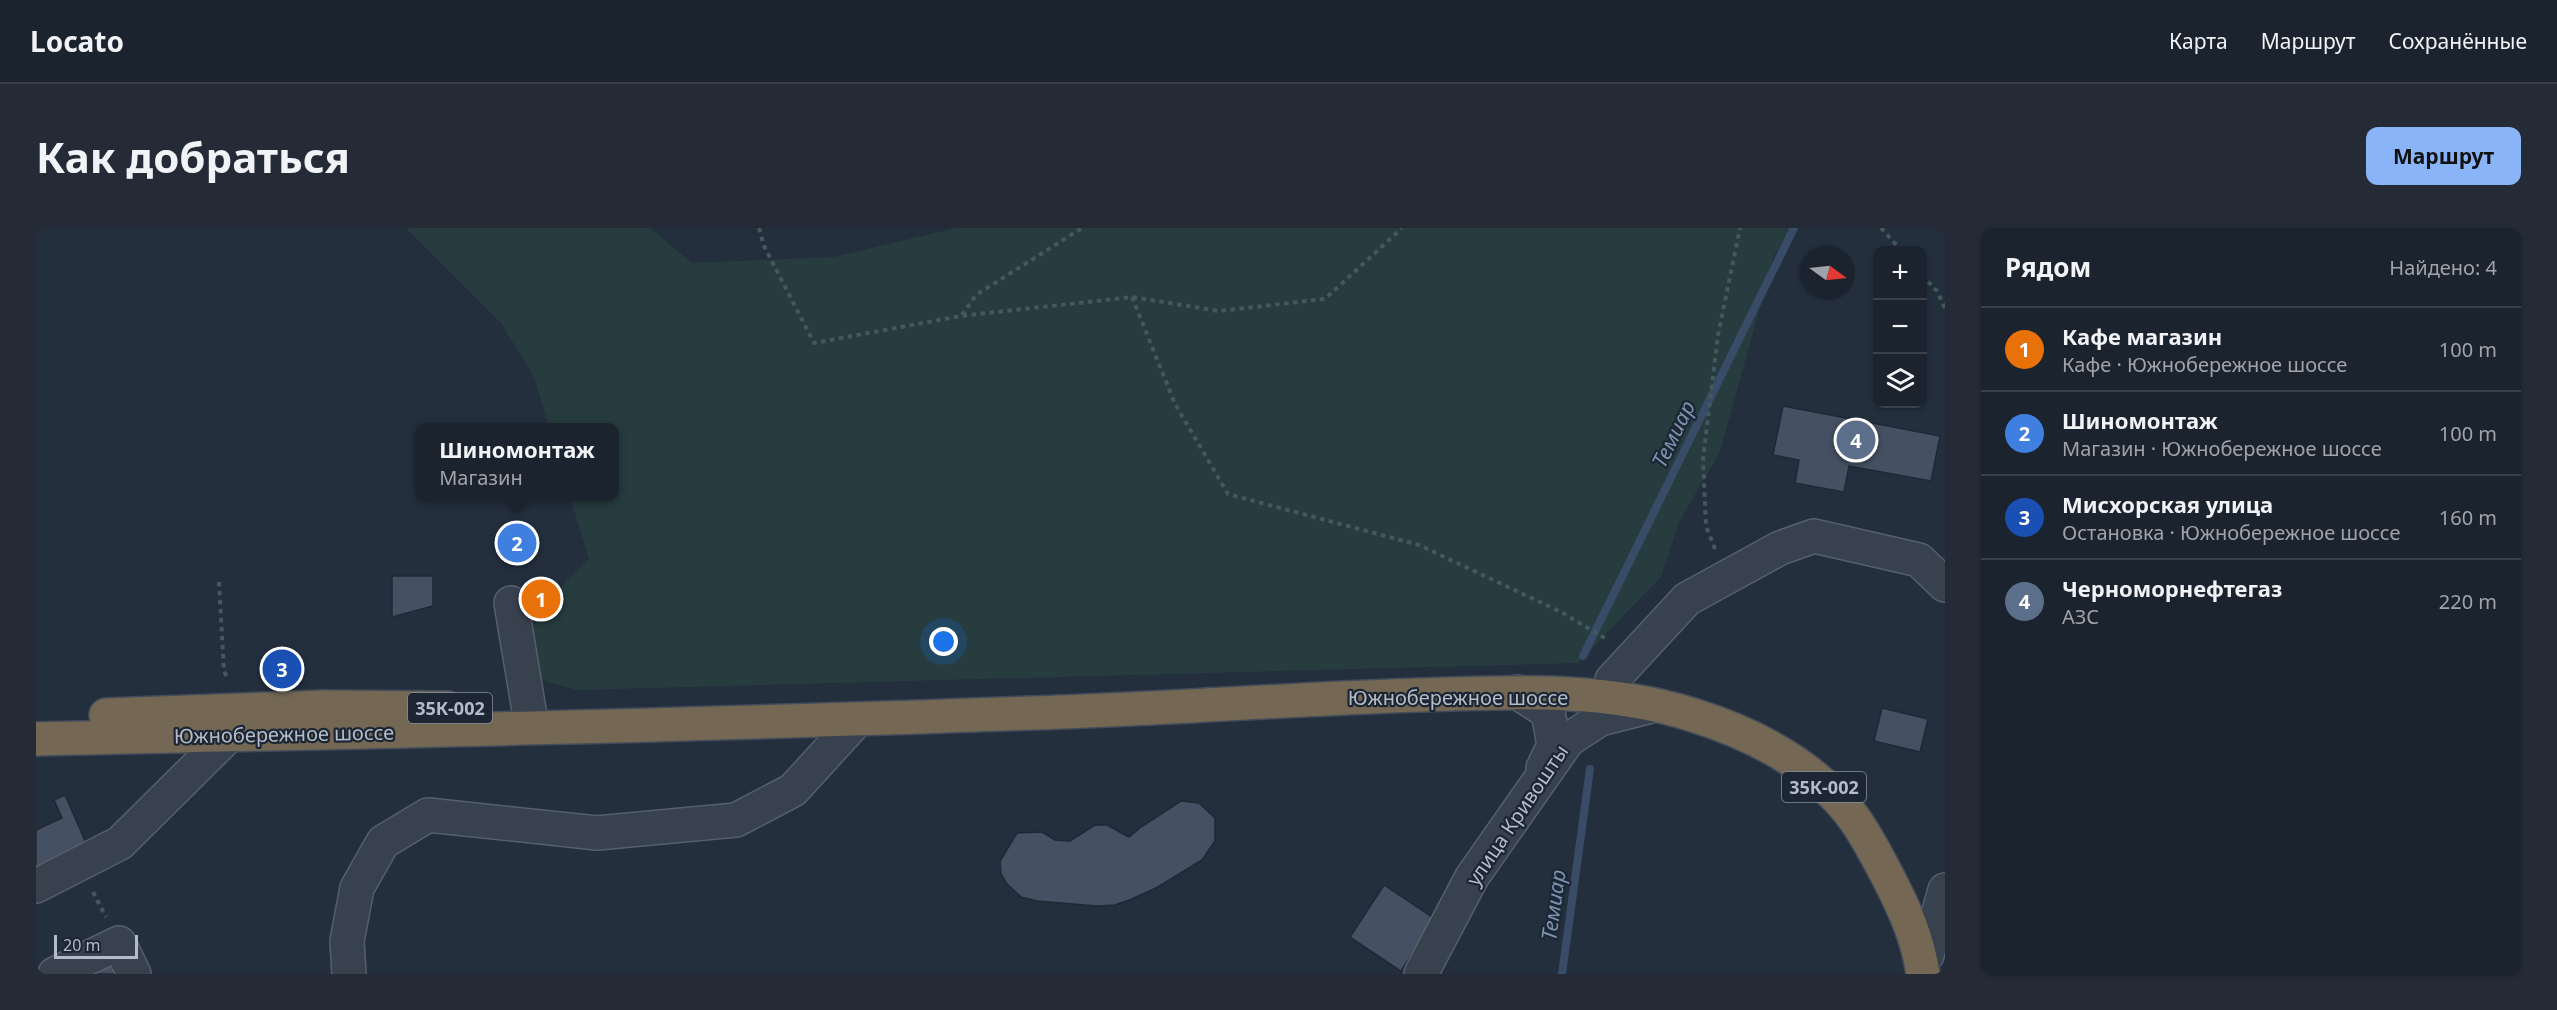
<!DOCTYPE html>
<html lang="ru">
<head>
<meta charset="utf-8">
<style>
  body { margin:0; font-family:"Noto Sans",sans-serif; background:#242b36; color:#f1f3f6 }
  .controls { position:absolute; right:18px; top:18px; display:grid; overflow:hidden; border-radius:12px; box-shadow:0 2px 4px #0004 }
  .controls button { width:54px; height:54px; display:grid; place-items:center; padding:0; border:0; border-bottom:2px solid #39404a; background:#1b232e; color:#f1f3f6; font:30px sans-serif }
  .compass { position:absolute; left:1765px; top:18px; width:54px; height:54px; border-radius:50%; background:#1b232e; box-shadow:0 2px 4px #0004; rotate:105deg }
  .scale { position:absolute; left:18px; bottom:15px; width:84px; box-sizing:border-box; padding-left:6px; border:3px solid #b4bcc9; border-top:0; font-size:16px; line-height:21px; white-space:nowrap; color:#b4bcc9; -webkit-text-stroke:4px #1d2633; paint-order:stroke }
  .you { position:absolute; left:908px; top:414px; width:21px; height:21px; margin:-15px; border:4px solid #fff; border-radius:50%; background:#1a73e8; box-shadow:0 0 0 9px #1a73e833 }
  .badge { display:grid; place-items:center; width:39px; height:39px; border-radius:50%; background:#8ab4f8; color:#fff; font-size:20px; font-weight:700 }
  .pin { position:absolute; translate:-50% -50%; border:3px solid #fff; box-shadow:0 2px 6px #0006 }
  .popup { position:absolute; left:379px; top:195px; width:204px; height:78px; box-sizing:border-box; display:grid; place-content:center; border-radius:12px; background:#1b232e; filter:drop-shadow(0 2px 4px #0005); font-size:20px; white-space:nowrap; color:#a0a4aa }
  .popup b { font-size:22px; color:#f1f3f6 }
  .popup::after { content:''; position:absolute; left:50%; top:100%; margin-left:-12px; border:12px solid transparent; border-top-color:#1b232e }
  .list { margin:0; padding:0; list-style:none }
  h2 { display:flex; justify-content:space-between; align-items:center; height:78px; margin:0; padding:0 24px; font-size:26px }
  h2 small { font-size:20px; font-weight:400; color:#a0a4aa }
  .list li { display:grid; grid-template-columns:39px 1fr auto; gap:18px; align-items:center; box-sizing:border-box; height:84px; padding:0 24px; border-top:2px solid #39404a }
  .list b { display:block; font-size:22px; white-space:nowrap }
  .list p { margin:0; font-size:20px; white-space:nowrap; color:#a0a4aa }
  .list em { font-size:20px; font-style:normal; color:#a0a4aa }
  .icon { flex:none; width:33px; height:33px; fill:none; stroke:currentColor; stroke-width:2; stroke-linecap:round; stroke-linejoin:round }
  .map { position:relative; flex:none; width:1909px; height:746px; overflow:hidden; border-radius:12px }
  header { display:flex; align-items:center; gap:36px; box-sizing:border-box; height:84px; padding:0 30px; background:#1b232e; border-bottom:2px solid #39404a }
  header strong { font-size:28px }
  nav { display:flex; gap:33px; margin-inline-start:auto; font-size:21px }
  .intro { display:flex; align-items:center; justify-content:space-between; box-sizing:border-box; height:144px; padding:0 36px }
  h1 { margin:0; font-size:42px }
  .button { padding:15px 27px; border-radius:12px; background:#8ab4f8; color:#111; font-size:21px; font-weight:700 }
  main { display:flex; gap:36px; padding:0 36px }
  aside { flex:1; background:#1b232e; border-radius:12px; box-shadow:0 2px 4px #0004 }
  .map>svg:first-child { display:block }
</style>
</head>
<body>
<header>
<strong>Locato</strong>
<nav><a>Карта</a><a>Маршрут</a><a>Сохранённые</a></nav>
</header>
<div class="intro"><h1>Как добраться</h1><a class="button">Маршрут</a></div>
<main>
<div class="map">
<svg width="1909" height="746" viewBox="0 0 1909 746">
  <rect width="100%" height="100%" fill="#242f3e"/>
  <path fill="#263c3f" d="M370,0h244l42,35 142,-6 122,-29h838l-20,28 -54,196 -41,70 -18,55 -83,86 -1001,27 -55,-15 15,-65 52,-51 -19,-62 44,-1v-68l-65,-1 -15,-50 -33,-54z"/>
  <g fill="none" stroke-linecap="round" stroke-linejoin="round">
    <path stroke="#394c67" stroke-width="8" d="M1547,428l211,-428
      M1526,746l28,-205"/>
  </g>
  <path fill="#455162" stroke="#1f2835" stroke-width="1.5" d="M1747,178l157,30 -9,45 -82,-15 -5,26 -49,-9 4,-23 -26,-5z
    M356,348h41v30l-41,11z
    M1846,480l46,11 -8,33 -46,-11z
    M29,567l21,48 -17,7 5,12 -38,17v-49l26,-12 -8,-18z
    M1145,573l18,2 16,15v23l-13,19 -44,27 -26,12 -17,6 -19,1 -59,-5 -16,-4 -14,-13 -6,-10 -1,-13 17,-28 25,-1 13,8 15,1 25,-16h12l22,12 12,-10z
    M1348,657l51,34 -34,52 -51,-34z
    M80,727l9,19h-47z"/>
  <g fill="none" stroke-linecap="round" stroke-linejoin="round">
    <g stroke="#565f6c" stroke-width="36">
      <path id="minor" d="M475,375l18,107
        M1576,452l75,-81 93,-51 34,-12 105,24 26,25
        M1481,464l31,20 6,33 -11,23
        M0,658l84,-43 109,-108
        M1891,727l18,-65
        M19,746l64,-31 15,31
        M313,746l-2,-33 10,-53 26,-46 45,-27 169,18 139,-13 57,-30 63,-69
        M1385,746l51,-97 96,-137 32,-21 55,-14"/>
    </g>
    <g stroke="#434c59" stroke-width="36">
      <path id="highway" d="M70,487l217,-8 125,1
        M0,511c333,-7 665,-14 997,-26 129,-4 258,-14 387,-18 90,-3 186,-8 273,20 61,19 121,50 160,102 14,19 25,41 36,62 16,31 29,60 34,95"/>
    </g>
    <path stroke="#44595c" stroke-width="4" stroke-dasharray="4.5 4.5" stroke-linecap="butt" d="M723,0l5,18 50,97 147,-27 171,-19 87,14 106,-12 77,-71
      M1845,0l20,22
      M1886,47l15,16 8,17
      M1096,69l43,107 53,90 191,51 142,67 47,28
      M926,87l14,-20 106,-67
      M1679,321l-9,-23 -3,-67 15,-124 22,-107
      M183,354l5,89 4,8
      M57,664l13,25"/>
    <use href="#minor" stroke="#38414e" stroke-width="33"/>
    <use href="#highway" stroke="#746855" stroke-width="33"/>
  </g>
  <g text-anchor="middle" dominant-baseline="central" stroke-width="4.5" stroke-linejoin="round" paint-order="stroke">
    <g fill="#1d2633" stroke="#878f9c" stroke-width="1.5">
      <rect x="372" y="465" width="84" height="30" rx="4.5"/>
      <rect x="1746" y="544" width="84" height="30" rx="4.5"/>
    </g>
    <g font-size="18" font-weight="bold" fill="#b4bcc9">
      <text x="414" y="480">35К-002</text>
      <text x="1788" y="559">35К-002</text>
    </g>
    <g font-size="20" fill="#b4bcc9" stroke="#1d2633">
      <text x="1422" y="469">Южнобережное шоссе</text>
      <text transform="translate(248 506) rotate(-1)">Южнобережное шоссе</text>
      <text transform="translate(1481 587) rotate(-56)">улица Кривошты</text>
    </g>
    <g font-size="21" font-style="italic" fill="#7c92b1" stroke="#1d2633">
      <text transform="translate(1637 206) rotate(-64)">Темиар</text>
      <text transform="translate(1517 677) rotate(-82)">Темиар</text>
    </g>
  </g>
</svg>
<div class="controls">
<button>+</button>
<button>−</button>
<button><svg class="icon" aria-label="layers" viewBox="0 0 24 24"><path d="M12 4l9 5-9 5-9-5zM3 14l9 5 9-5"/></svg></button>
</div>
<svg class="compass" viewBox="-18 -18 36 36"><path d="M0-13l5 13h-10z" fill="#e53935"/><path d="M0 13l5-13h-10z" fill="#a0a4aa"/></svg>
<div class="scale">20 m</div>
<div class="you"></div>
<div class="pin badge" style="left:505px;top:371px;background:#e8710a">1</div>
<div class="pin badge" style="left:481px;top:315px;background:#3f7fe0">2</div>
<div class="popup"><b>Шиномонтаж</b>Магазин</div>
<div class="pin badge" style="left:246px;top:441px;background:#1a4fb4">3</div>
<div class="pin badge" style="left:1820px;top:212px;background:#5c6f8a">4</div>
</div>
<aside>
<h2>Рядом<small>Найдено: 4</small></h2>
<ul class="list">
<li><span class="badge" style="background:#e8710a">1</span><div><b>Кафе магазин</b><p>Кафе · Южнобережное шоссе</p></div><em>100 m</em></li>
<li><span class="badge" style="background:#3f7fe0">2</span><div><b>Шиномонтаж</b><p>Магазин · Южнобережное шоссе</p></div><em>100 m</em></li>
<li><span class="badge" style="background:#1a4fb4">3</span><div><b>Мисхорская улица</b><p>Остановка · Южнобережное шоссе</p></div><em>160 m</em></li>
<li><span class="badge" style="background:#5c6f8a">4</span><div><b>Черноморнефтегаз</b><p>АЗС</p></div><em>220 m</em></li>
</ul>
</aside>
</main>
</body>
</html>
